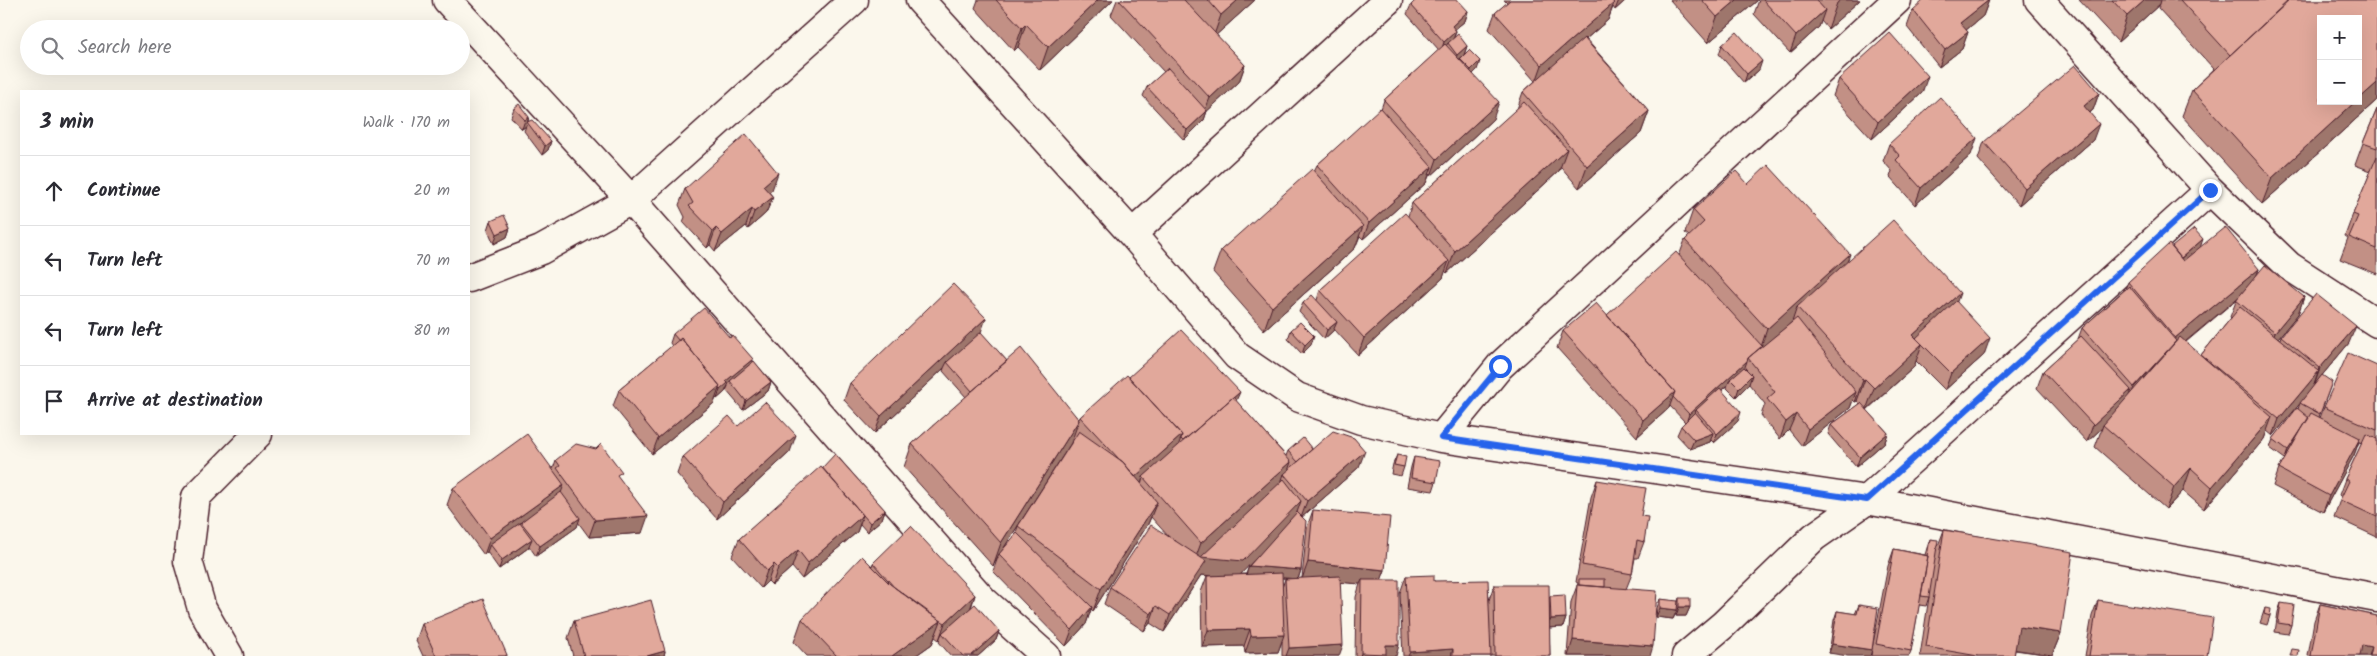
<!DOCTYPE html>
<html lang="en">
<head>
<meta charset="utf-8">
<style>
  body { margin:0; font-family:Kalam,sans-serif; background:#f7f7f7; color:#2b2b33 }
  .controls { position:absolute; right:15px; top:15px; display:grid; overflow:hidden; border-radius:0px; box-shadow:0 5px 20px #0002 }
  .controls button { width:45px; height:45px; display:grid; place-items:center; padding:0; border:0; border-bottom:1px solid #e1e1e2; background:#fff; color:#2b2b33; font:25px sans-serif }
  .stop { position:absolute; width:15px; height:15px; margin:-11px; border:4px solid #2563eb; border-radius:50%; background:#fff }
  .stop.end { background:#2563eb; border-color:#fff; box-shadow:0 1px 5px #0008 }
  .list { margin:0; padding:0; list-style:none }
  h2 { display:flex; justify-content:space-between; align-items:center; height:65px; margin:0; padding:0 20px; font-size:21px }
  h2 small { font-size:16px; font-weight:400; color:#7c7c81 }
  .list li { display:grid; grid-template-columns:32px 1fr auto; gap:15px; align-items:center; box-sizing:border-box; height:70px; padding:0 20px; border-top:1px solid #e1e1e2 }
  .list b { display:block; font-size:19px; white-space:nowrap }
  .list em { font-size:16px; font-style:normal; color:#7c7c81 }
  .icon { flex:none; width:28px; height:28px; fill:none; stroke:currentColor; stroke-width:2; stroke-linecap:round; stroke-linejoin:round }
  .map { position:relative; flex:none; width:2377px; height:656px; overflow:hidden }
  .search { position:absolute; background:#fff; box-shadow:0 5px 20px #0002; left:20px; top:20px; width:450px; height:55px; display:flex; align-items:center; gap:12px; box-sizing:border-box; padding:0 18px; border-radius:28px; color:#7c7c81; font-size:19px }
  .panel { position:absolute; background:#fff; box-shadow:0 5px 20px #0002; left:20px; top:90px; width:450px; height:345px; border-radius:0px }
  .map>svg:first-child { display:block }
</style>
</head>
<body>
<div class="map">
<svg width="2377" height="656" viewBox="0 0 2377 656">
  <rect width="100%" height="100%" fill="#fbf7ec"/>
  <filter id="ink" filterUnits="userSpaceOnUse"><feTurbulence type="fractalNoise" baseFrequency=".02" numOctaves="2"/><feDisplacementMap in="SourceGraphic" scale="10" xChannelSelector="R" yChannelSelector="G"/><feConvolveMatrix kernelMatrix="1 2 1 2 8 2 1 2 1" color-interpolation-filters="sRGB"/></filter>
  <g filter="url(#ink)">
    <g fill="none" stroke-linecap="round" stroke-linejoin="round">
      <g stroke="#4a1f2b" stroke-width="31">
        <path id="minor" d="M447,0l184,200 352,400 63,56
          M920,0l212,234 105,122 60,41 64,23 80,18 426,62 510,98
          M2039,0l171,190 79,76 88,57
          M1132,234l256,-234
          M469,278l72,-28 90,-50 223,-200
          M1441,438l59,-72 397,-366
          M229,656l-27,-47 -14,-48 8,-64 62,-63
          M1686,656l37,-31 91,-88 53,-37 343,-310"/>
      </g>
      <use href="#minor" stroke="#fbf7ec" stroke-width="28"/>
    </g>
    <path fill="#c29085" stroke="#4a1f2b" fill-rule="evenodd" d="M978,0h135l-73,70 -22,-23 -4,4 -39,-43z
      M1117,0h138l-39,35 29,30 -6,17 -32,29 -3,9 -20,20 -41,-44 4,-9 17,-15 -53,-57z
      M1504,0h122l-11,10 -2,-3 -5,13 -22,19 63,72 -8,22 -62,55 -18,-21 -2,4 -112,102 -2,-2 -2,7 -85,77 -24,-26 -1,2 -9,8 -25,-27 4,-9 14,-3 3,-10 88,-74 4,-13 105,-94 6,-17 12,-11 -46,-52 6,-16 12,-10z
      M1670,0h88l-50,43z
      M1759,0h101l-32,29 -7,-8 -2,6 -29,26 -36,-39z
      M1989,0l-6,16 -17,14 2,2 -6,17 -23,18 -32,-40 6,-17z
      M2079,0h298v100l-115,104 -80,-88 10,-26 22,-21 -56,-61 2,-4 -42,38z
      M1411,5l57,6 -3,10 -10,8 1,2 -2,7 13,8 -3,9 -5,4 18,11 -4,4 20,45 -62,57 -1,-2 -4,9 -63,56 -3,-3 -5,12 -91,82 -51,-58 8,-22 93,-79 3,-6 64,-56 3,-9 55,-50 -32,-36z
      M1722,45l37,25 -15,13 -25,-29z
      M1839,79l83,14 -50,46 -39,-43z
      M2099,93l-6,17 -3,3 3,27 -74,65 -41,-46 6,-17z
      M514,108l15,9 -1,5 23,19 -3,9 -6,5 -18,-24 2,-5 -4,3 -11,-12z
      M2377,109v165l-37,-15 8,-21 -3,-2 8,-22 18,-43 -16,-6 8,-22z
      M1889,144l82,11 -56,50 -25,-28 2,-6 -9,-10z
      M1748,184l99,78 109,40 28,53 -39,35 -29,-29 -2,6 -47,43 21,23 -3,9 -29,25 -28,-33 3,-9 29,-21 -3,-3 -2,1 -2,-2 -3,8 -48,38 -13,-16 -9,9 -19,-24 4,-11 -16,-20 -13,13 -9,-9 1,-4 -6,6 16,31 -24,22 -3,-3 -1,2 -20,7 -13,-14 4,-9 4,-4 -15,-16 -1,2 -32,29 -80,-89 6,-17 44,-16 72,-59 6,-16 4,-4 -4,-3 8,-23z
      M685,189l87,1 -3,2 4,5 -7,16 -18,16 -2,-3 -31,25 -5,-6 -3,3 -24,-26 2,-5 -6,-12z
      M491,221l19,7 -3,9 -13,7 -6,-14z
      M2172,247h28l59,22 -2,6 47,22 -6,17 -20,24 2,1 1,-3 68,7 -35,42 -1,2 19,-5 -13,35 1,1 4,-11 53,-41v171l-43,-20 7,-20 -2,-2 6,-16 17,-36 -3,-1 -5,13 -31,57 -50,-26 6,-17 6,-10 -15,-11 3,-9 25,-30 2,-6 6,-7 -33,40 -6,-5 -3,8 -60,70 -21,-18 -17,18 -71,-62 7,-19 -15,14 -50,-54 6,-17 35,-32 4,-11 43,-39 3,-7zM2237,299l-7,18 1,1 -30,37 -15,-13z
      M986,318l-6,14 27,29 72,58 1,-2 49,-40 107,24 50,55 2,-5 24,-2 47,18 -57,50 -1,53 -3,9 4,-1 5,-51 6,-17 72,60 -4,10 15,76h-41l1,-59 4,-13 -20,-2 -1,74h-57v-15l-4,11 -33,1 -1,-7 -42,1 -1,-55 6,-16h4l-10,-1 -2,3 -35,54 -14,-9 -6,8 -40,-27 6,-17 58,-51 -17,-19 -3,7 -55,87 -2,-2 -5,15 -20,22 -73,-75 5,-14 -5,9 -89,-99 8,-23 54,-47 -23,-26 1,-3 -69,65 -31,-33 6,-17zM1024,516l-6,10 -3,10 -12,13zM1255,559l-6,7 -3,8h-6zM1282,578l14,1h-11l-3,9z
      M1291,330l20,15 -9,9 -14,-15z
      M673,334l57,4 23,21 -2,4 20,19 -3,9 -25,19 -17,-20 2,-4 -3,6 -8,7 -1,-1 -2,5 -62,51 -39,-48 6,-16 53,-44 -2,-3z
      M790,452l-73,67 -40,-45 6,-17z
      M1397,455l7,12 -3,9 -10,-2 2,-10z
      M1414,457l22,25 -3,9 -26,-4 4,-20z
      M556,460l63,18 23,55 -53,4 -11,-15 -1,5 -41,29 -7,-10 -1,2 -29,21 -12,-17 -3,3 -37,-50 6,-17 100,-19z
      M822,468l63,42 -3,9 -15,13 -7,-8 -3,8 -55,47 -10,-12 -20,18 -4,-4 -7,7 -29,-32 7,-17z
      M1597,480l44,36 3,26 -6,16h-3l-3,16 -6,15 24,67h-83l4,-54 7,-19 -2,-1 15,-85z
      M1944,530l117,103 -9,22 -37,-5 -1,6h-94l9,-59 -3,9 -7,-1 -8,46 -2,5h-38l1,-6 -43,3 5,-33 3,-9 18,3 4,-9 13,44 16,-83 6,-17 31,6 2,-7 3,-9 6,12z
      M873,563l102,32 -4,13 28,23 -3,9 -18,16h-27l-12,-14 1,-3 -1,1 -4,-3 -3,7 -17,12h-108l-13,-14 8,-23 70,-53z
      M1406,576l28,5 55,19 5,-15 55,12 17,21 -3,9 -14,1 1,28h-147l-3,-63z
      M1679,598l11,9 -4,9h-10v-3l-3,6 -17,-2 1,-9 3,-9 18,3z
      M2098,600l109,56h-122l7,-40z
      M2281,603l10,22 -3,9 -13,-2 3,-20z
      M2320,604l57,12v40h-69l6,-35z
      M2265,608l5,8 -3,9 -7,-2z
      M574,621l91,30 -1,5h-91l-5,-18z
      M422,624l85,31v1h-84l-7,-15z"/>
    <path fill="#9e766c" stroke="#4a1f2b" d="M1098,0h15l-73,70 8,-23z
      M1238,0h17l-42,38 8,-23z
      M1619,0h7l-11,10z
      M1737,0h21l-50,43 9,-26z
      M1841,0h19l-32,29 9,-26z
      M1989,0l-6,16 -29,24 6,-17z
      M2145,0h16l-1,4 -42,38 9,-26z
      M1614,3l-6,17 -72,62 6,-17z
      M1825,10l-6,17 -29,26 6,-17z
      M1468,11l-3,10 -17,14 4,-9z
      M1026,24l-8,23 -4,4 8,-23z
      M1456,31l-3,9 -5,3 -2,3 -5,5 3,-9z
      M1968,32l-6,17 -23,18 6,-17z
      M1467,46l-3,9 -10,9 3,-9z
      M1480,61l-3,9 -9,9 3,-9z
      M1762,61l-3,9 -15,13 3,-9z
      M1245,65l-6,17 -36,33 7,-17z
      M1928,76l-6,17 -50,46 6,-17z
      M2377,83v17l-115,104 10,-26 84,-77h2v-1z
      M2099,93l-6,17 -16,12 7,-16z
      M1499,102l-6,17 -62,57 6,-17z
      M1207,111l-3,9 -20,20 3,-10z
      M1649,111l-8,22 -62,55 8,-22z
      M529,117l-3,9 -4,3 3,-9z
      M2099,124l-6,16 -74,65 6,-17z
      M1977,138l-6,17 -56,50 6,-17z
      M551,141l-3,9 -6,5 3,-9z
      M1567,149l-8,22 -112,102 8,-22z
      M1432,167l-6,16 -63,56 6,-16z
      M778,173l-6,17 -15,13 6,-17z
      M773,197l-7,16 -18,16 6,-17z
      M752,209l-6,17 -31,25 7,-17z
      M1363,226l-8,22 -91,82 8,-23z
      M510,228l-3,9 -13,7 3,-10z
      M716,228l-6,17 -3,3 6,-17z
      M2203,239l-3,9 -26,23 3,-9z
      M1850,254l-8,22 -45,31 -5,15 -30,27 -2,1 7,-21z
      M1449,261l-6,17 -85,77 6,-17z
      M2259,269l-6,16 -80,67 -45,52 6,-17 38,-40 3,-9z
      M1960,293l-8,22 -31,28 -8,-8z
      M2304,297l-6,17 -29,35 6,-17z
      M986,318l-6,17 -33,27 -3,6 -69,65 6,-17z
      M1337,322l-4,9 -9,8 3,-9z
      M2356,326l-7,17 -35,42 6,-17z
      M1314,336l-3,9 -9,9 3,-9z
      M1990,338l-6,17 -39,35 6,-17z
      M1922,344l-8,23 -48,43 8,-22z
      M753,359l-4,9 -19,13 -5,11 -8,7 3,-9 6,-9z
      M1747,361l-3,9 -14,9 -2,5 -30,28 -2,-2 -2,6 -8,7 3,-9z
      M2319,371l-6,17 -40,48 6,-17z
      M1752,375l-3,9 -13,13 3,-9z
      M1865,379l-8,22 -2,1 8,-22z
      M771,382l-3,9 -25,19 3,-9z
      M720,386l-6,17 -62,51 6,-16z
      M2131,390l-6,16 -22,19 -1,3 -15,14 6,-17z
      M1240,392l-4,9 -52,41z
      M1675,392l-6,16 -32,29 6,-17z
      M1856,392l-6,16 -48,38 6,-17z
      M1741,412l-3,9 -24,22 3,-9z
      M1796,414l-7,16 -9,9 6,-17z
      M2272,417l-8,22 -60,70 8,-22z
      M2309,418l-24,41 3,-9z
      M1079,420l-8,23 -71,111h-1l-6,12 8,-23z
      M1713,433l-3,9 -20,7 4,-9z
      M1888,433l-3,9 -29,25 4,-10z
      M796,435l-6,17 -73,67 6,-17z
      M1182,435l-6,17 -33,25 -2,7 -6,-7z
      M2360,438l-6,17 -31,57 6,-16z
      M1365,451l-6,16 -58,51 6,-17z
      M1291,462l-5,15 -2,-3 -5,15 22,12 -6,17 -58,60 -36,-3 -2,3 -35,54 6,-17 23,-50 8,-22z
      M2191,468l-8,23 -17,18 8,-22z
      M564,485l-6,16 -37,21 -3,8 -28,14 -3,8 -3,3 6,-17z
      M1157,502l-9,22 -55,87 8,-22z
      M885,510l-3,9 -15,13 3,-9z
      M863,515l-6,17 -55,47 6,-16z
      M648,516l-6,17 -53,4 6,-17z
      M580,518l-3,9 -41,29 4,-10z
      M532,539l-4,9 -29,21 3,-9z
      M798,550l-6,17 -20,18 6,-17z
      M1308,562l77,8 -6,16 -17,-6 -2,4 -58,-5z
      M774,564l-6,17 -7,7 6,-17z
      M1249,566l52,4 -3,9 -52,-4z
      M975,595l-6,17 -27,21 -3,7 6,-17z
      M1156,606l-6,17 -6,8 7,-17z
      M1092,607l-6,17 -20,22 6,-16z
      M1679,607h11l-4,9h-10z
      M1660,608l17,2 -4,9 -17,-2z
      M1566,618l-3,9 -16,1 4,-9z
      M941,621l-9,23 -17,12h-23z
      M2019,627l42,6 -9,22 -41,-6z
      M1250,629l-6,17 -42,1 6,-17z
      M999,631l-3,9 -18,16h-7z
      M1284,635l-6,17 -33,1 6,-17z
      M1573,640l80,6 -3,10h-82z
      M1832,644l40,6 -2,6h-22l-19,-3z
      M1343,645l-4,11h-53l3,-8z
      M1386,645h13l-3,11h-36l1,-3z
      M2362,645l10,2 -3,9h-11z
      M1453,649l-2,7h-43l2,-4z
      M665,651l-1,5h-17z"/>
    <path fill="#e1a89b" stroke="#4a1f2b" d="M996,0h102l-50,47 -22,-23 -4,4z
      M1119,0h65l61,65 -35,33z
      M1208,0h30l-17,15z
      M1416,0h42l10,11 -16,15 4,5 -12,11 -33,-37z
      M1510,0h101l3,3 -72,62 -47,-52z
      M1702,0h35l-20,17z
      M1763,0h53l9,10 -29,26z
      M1924,0h65l-29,23 8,9 -23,18 -32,-40z
      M2112,0h33l-18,16z
      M2180,0h109l-59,55z
      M2290,0h87v83l-19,17v-81h-37v82h35l-84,77 -80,-88z
      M1737,32l25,29 -15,13 -25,-29z
      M1890,33l38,43 -50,46 -39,-43z
      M1458,34l9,12 -10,9 -9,-12z
      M1584,38l65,73 -62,55 -64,-74z
      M1445,44l54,58 -62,57 -53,-59z
      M1469,50l11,11 -9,9 -11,-11z
      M2075,65l24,28 -15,13 15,18 -74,64 -41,-46z
      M1168,68l39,43 -20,19 -40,-43z
      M1940,97l37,41 -56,50 -25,-28 4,-4 -11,-12z
      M1524,102l43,47 -112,102 -43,-48z
      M519,104l10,13 -4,3 -11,-12z
      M1380,108l52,59 -63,56 -52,-58z
      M2377,109v39l-14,-5z
      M532,120l19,21 -6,5 -18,-24z
      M746,134l32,39 -15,13 10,11 -19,15 -2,-3 -30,25 -6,-6 -3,3 -24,-25 4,-3 -8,-14z
      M2377,156v93l-28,-12 9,-21 -5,-2z
      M1768,165l82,89 -83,75 -82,-89 19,-18 -11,-12 43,-39 12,13z
      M1312,169l51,57 -91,81 -51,-57z
      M1405,213l44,48 -85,77 -44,-48z
      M504,215l6,13 -13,6 -6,-13z
      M1893,220l67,73 -47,42 9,9 -48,44 -9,-9 -2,1 -66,-73z
      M2225,227l34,42 -84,69 -47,-56 41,-38 14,17z
      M2194,229l9,10 -22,19 -9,-11z
      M1676,252l86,94 -14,12 -1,3 -58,53 -16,-17 2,-5 -68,-77z
      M2265,265l39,32 -29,35 -39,-32z
      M953,284l33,34 -105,98 -31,-33z
      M2129,286l47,55 -42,46 -52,-59z
      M2316,294l40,32 -36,42 -39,-32z
      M1312,295l25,27 -10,8 -24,-27z
      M1956,301l34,37 -39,35 -35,-35z
      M1596,303l79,89 -32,28 -80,-89z
      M2240,307l79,64 -40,48 -78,-64z
      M704,308l26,30 2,-3 21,24 -27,22 2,2 -8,7 -1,-1 1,-3 -39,-48 -2,3 -6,-7z
      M1797,318l59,74 -48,37 -12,-15 -10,8 -19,-23 8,-7 -27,-34z
      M1300,322l14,14 -9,9 -14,-15z
      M1181,330l59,62 -7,6v-1l-50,44 -2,-2 1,-4 -53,-58z
      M981,332l26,29 -35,30 -25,-29z
      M2081,336l50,54 -38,35 -50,-54z
      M2180,337l92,80 -60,70 -21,-19 -17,19 -71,-62z
      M681,338l39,48 -62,52 -39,-48z
      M1021,348l58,72 -78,123 -89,-99z
      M2348,353l29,13v64l-53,-23z
      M754,361l17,21 -25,19 -16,-20z
      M1744,367l8,8 -13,13 -9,-9z
      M1127,375l55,60 -47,42 -12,-15 -4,-3 -39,-42z
      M2322,375l10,7 -12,32 -20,-11z
      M1720,388l21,24 -24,22 -21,-24z
      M1233,397l58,65 -90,81 -58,-66z
      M765,402l31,33 -73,67 -40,-45 46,-41 9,10z
      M1861,403l27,30 -28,24 -29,-32z
      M2297,408l12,10 -21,32 -15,-11z
      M1695,412l18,21 -19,7 -13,-14z
      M2311,413l49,25 -31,58 -50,-27z
      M1079,431l44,31 34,40 -56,87 -83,-63z
      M1333,431l21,7 11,13 -58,50 -23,-27z
      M527,434l37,51 -74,53 -37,-50z
      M2366,434l11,5v78l-37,-17 9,-19 -4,-2z
      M1303,438l9,11 -14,13 -10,-11z
      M576,444l20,5 5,-5 21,28 -5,3 31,41 -53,4 -38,-52 3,-2 -4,-6z
      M835,454l50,56 -15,13 -48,-55z
      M1397,455l9,2 -2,10 -10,-2z
      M1414,457l26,4 -4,21 -25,-4z
      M821,466l42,49 -55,48 -10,-13 -20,18 -4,-4 -7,7 -28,-32z
      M1284,479l17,22 -58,60 -42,-4z
      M1597,480l49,8 -5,28 7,1 -4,25 -7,-2 -5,34 -50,-9z
      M561,492l19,26 -40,28 -19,-24z
      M1313,510l77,7 -5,53 -77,-8z
      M1297,512l9,9 -5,49 -52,-4z
      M520,523l12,16 -30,21 -12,-16z
      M1151,525l55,36 -36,54 -14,-9 -5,8 -41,-27z
      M911,526l64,69 -30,28 -19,-12 -32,-24 -21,-24z
      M1944,530l129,22 -12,81 -42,-6 -5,29h-36l-52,-9z
      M1017,533l75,74 -20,23 -73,-76z
      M1930,539l8,1 -9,57 -8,-1 7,-40h-1z
      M1894,549l34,7 -17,95 -35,-7z
      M862,556l28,28 51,37 -49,35h-55l-35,-37z
      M1282,573l2,62 -33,1 -1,-7 -42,1 -1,-54z
      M1434,575v6l54,-1 3,76h-38v-7l-43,3 -4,-76z
      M1340,576l3,69 -54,3 -4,-69z
      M1579,579h26v8l-26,-2z
      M1362,580h37v65h-13v9l-25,-1z
      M1494,585h55l1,71h-55z
      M1577,585l80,6 -4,55 -80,-6z
      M1565,595l1,23 -15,1 -1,-23z
      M1679,598h11v9h-11z
      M483,599l24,56 -2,1h-69l-14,-32z
      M1660,599l18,2 -1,9 -17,-2z
      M651,600l14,51 -18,5h-63l-10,-35z
      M2098,600l115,18 -6,38h-118z
      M2281,603l13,2 -3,20 -13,-2z
      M975,604l24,27 -28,25h-8l-21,-23z
      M2320,604l57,12v40h-7l2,-9 -10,-2 -2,11h-49z
      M1859,605l19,3 -6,42 -40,-6 5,-33 20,3z
      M2265,608l6,1 -1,7 -6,-2z
      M2292,649l7,1 -1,6h-8z"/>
  </g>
  <g fill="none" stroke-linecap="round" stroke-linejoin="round" filter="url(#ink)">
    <path stroke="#2563eb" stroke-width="6" d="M1500,366l-59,72 426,62 343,-310"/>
  </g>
</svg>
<div class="controls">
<button>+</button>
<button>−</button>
</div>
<div class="stop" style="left:1500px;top:366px"></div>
<div class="stop end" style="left:2210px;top:190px"></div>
<div class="search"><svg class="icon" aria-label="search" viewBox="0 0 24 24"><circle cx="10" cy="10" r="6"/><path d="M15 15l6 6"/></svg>Search here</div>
<section class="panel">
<h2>3 min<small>Walk · 170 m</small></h2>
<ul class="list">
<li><svg class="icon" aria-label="ahead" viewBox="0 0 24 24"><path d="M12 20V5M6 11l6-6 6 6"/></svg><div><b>Continue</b></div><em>20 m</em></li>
<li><svg class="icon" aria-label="left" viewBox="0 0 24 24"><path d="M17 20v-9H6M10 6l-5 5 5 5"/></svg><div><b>Turn left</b></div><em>70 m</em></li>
<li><svg class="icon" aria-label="left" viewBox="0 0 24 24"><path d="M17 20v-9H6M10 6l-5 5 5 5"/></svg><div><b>Turn left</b></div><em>80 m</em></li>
<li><svg class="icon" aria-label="arrive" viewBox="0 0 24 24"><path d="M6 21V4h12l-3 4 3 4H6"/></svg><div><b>Arrive at destination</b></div></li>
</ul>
</section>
</div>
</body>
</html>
